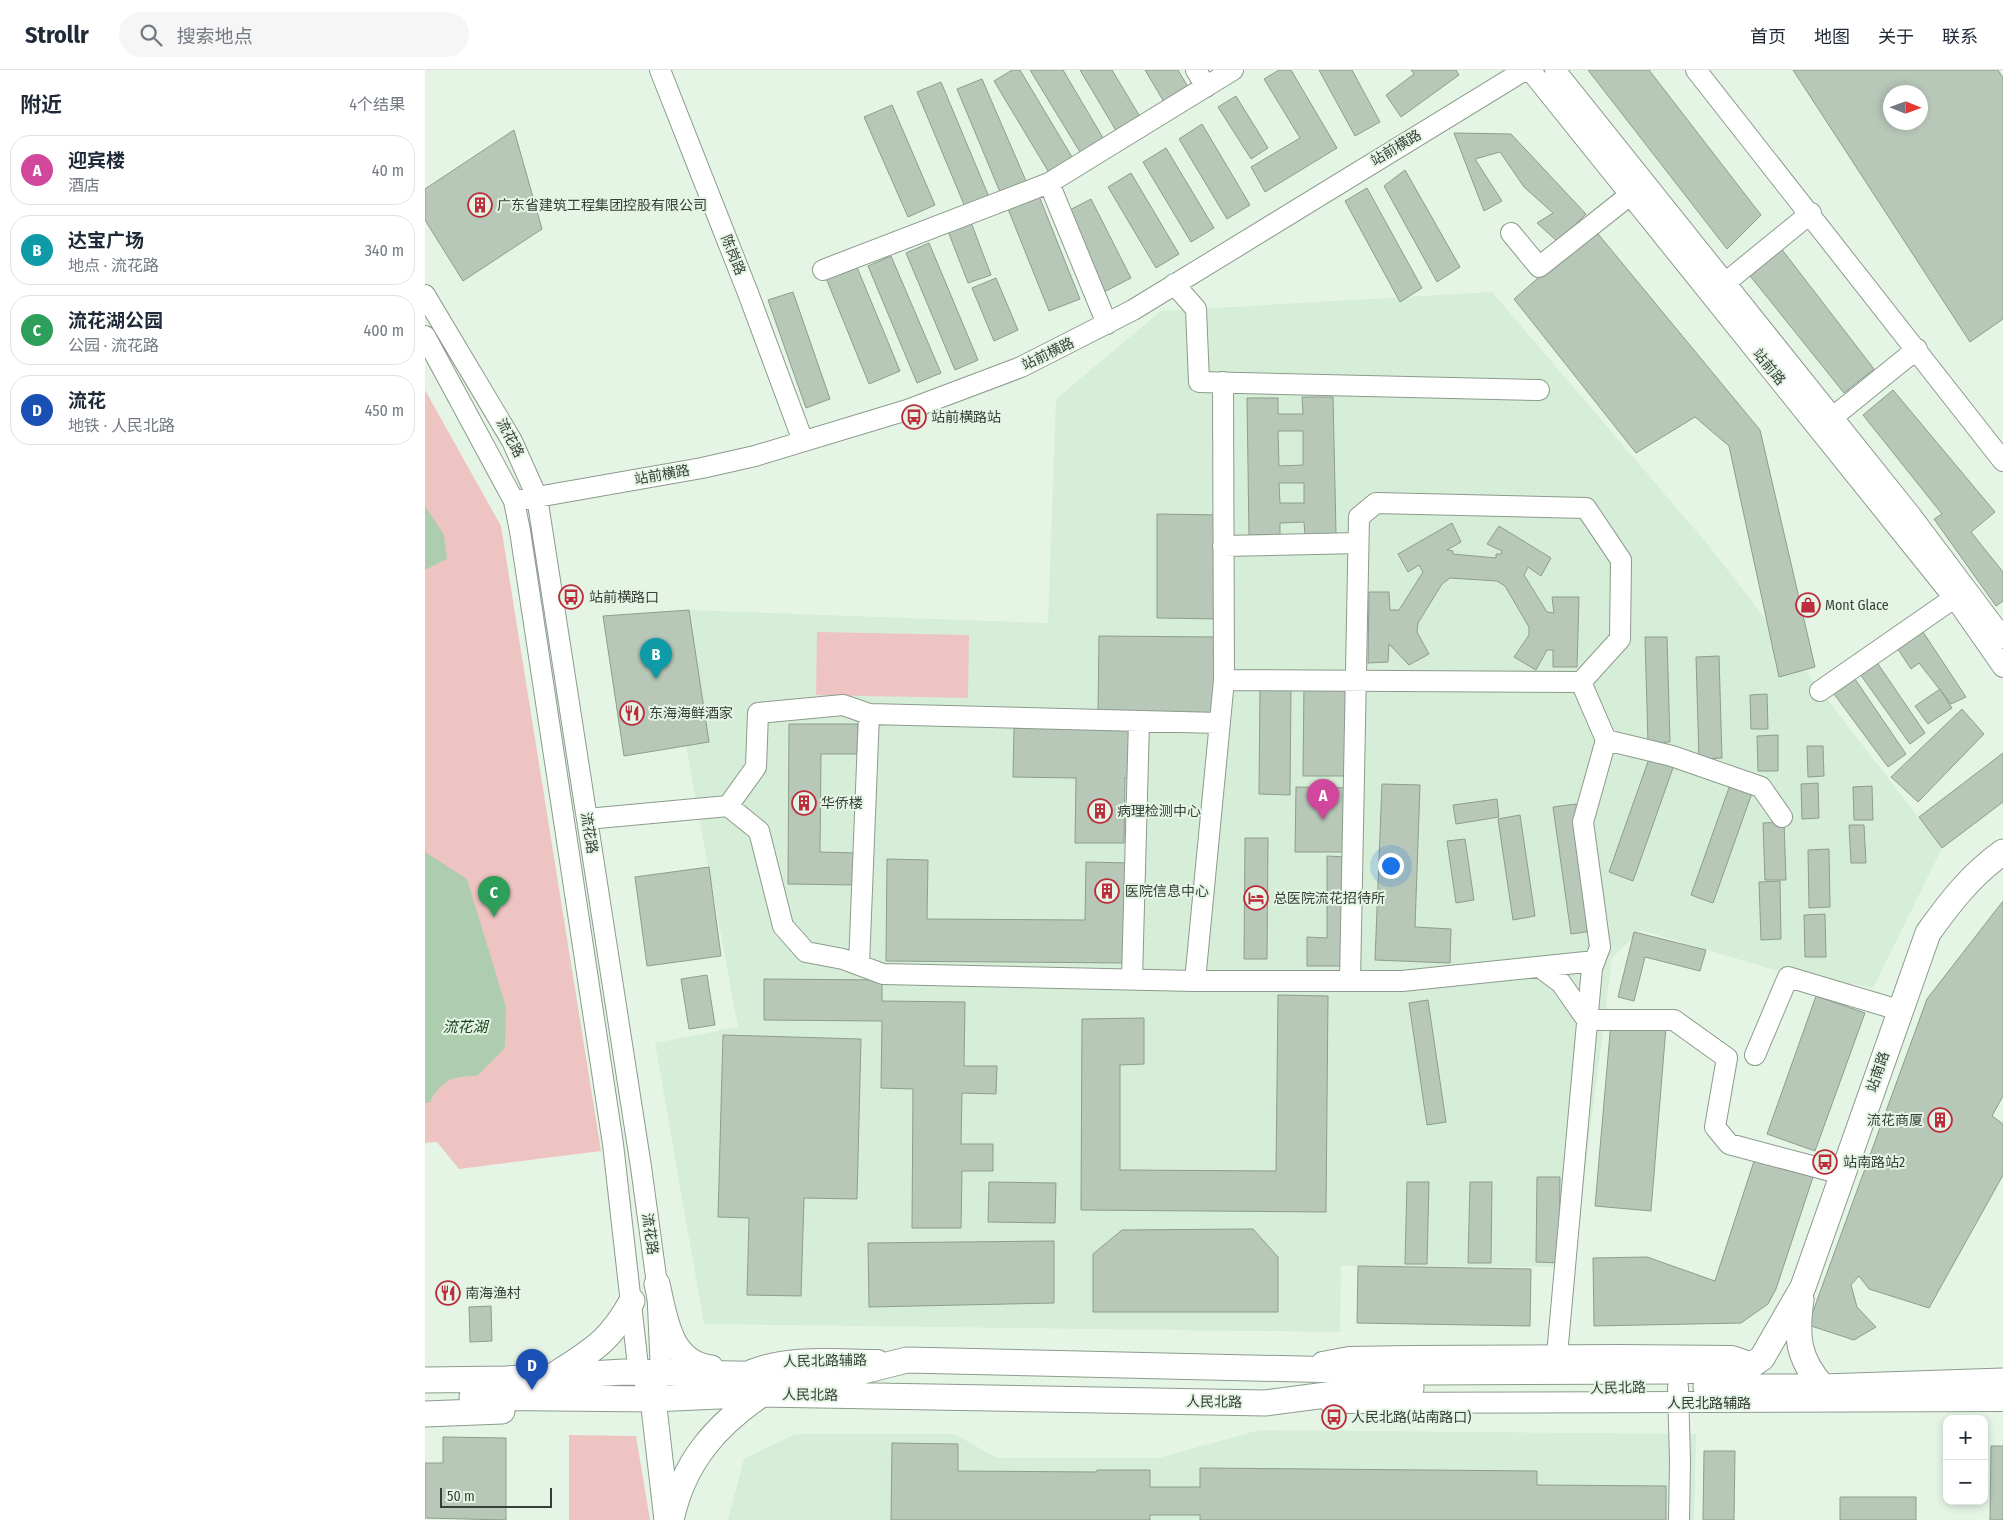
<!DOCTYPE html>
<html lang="zh">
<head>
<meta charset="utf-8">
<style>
  body { margin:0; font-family:"Fira Sans Condensed","Noto Sans SC",sans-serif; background:#f6f6f7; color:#1f2937 }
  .controls { position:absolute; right:15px; bottom:15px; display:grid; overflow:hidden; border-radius:10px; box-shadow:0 2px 8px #0003 }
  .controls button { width:45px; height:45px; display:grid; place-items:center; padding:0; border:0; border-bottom:1px solid #e0e1e3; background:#fff; color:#1f2937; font:25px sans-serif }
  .compass { position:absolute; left:1458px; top:15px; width:45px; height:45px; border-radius:50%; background:#fff; box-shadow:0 2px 8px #0003; rotate:91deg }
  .scale { position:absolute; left:15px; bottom:12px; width:112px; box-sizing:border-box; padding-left:5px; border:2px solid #383f38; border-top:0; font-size:14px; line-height:18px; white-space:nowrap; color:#383f38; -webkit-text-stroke:4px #e5f5e5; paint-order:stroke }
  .you { position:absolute; left:965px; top:795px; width:18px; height:18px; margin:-12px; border:4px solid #fff; border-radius:50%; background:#1a73e8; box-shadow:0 0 0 8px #1a73e833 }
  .badge { display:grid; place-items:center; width:32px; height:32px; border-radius:50%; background:#7c3aed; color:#fff; font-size:16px; font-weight:700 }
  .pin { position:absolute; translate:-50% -41px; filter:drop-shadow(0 1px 2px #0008) }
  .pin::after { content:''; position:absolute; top:26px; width:18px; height:15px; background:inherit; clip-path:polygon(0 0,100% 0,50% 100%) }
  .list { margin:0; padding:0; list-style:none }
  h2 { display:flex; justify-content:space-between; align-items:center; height:65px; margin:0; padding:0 20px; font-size:21px }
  h2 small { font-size:16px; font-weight:400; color:#747a83 }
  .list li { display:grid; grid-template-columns:32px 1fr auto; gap:15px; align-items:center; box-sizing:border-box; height:70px; margin:0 10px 10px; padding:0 10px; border:1px solid #e0e1e3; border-radius:20px }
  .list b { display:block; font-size:19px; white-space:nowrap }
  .list p { margin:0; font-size:16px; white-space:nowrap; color:#747a83 }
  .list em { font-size:16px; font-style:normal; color:#747a83 }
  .icon { flex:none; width:28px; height:28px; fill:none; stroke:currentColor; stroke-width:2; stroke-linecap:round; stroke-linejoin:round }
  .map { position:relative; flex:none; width:1578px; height:1450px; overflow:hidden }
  header { display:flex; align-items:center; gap:30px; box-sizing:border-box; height:70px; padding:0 25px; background:#fff; border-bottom:1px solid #e0e1e3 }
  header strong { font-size:24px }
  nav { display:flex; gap:28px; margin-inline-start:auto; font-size:18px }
  .search { width:350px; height:45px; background:#f6f6f7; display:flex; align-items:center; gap:12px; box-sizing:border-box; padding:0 18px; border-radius:28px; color:#747a83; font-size:19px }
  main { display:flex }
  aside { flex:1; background:#fff }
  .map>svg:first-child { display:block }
</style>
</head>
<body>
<header>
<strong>Strollr</strong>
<div class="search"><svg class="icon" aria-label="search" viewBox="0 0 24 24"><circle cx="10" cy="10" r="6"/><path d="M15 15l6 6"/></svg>搜索地点</div>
<nav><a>首页</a><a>地图</a><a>关于</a><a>联系</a></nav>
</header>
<main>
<aside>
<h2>附近<small>4个结果</small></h2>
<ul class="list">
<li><span class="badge" style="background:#d1479c">A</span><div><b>迎宾楼</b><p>酒店</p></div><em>40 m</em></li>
<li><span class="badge" style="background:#0f9aa8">B</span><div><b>达宝广场</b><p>地点 · 流花路</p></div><em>340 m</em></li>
<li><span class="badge" style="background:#2e9e5b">C</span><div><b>流花湖公园</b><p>公园 · 流花路</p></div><em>400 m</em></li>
<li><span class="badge" style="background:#1a4fb4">D</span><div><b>流花</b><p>地铁 · 人民北路</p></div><em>450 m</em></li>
</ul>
</aside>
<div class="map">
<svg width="1578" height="1450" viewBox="0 0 1578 1450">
  <rect width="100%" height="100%" fill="#e5f5e5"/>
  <path fill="#d6edd7" d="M1067,222l217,254 233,302 -69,140 -102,-19 -130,-39 -29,28 -39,309 -232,-1 -1,66 -636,-8 -49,-281 83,-16 -52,-281 23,-4 -20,-132 359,13 8,-224 105,-88z
    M835,1360l436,4 -2,86h-966l16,-61 51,-25h159l43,24h161z"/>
  <path fill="#eec4c2" d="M0,320l76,136 100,625 -142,18 -22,-27 -12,1z
    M392,562l152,3 -1,63 -152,-3z
    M144,1365l67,1 14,84h-81z"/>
  <path fill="#aecdaf" d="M0,436l19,29 3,24 -22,11z
    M0,782l42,27 39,128 -1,41 -28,28c-27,0 -34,4 -48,27h-4z"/>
  <path fill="#b7c7b8" stroke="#8e9d8e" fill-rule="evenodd" d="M587,0h8l55,92 -24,14 -57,-95z
    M605,0h33l43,73 -23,14z
    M655,0h32l30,50 -24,14z
    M720,0h33l10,17 -24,15z
    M854,0h12l46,78 -72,44 -14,-25 49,-29 -36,-59z
    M894,0h33l28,52 -25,14z
    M986,0h45l3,5 -58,42 -15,-22 28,-21z
    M1163,0h61l112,145 -34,34z
    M1368,0h205l5,8v241l-33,23zM1466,22h30v30h-30z
    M557,9l44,102 -26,11 -43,-103z
    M516,12l48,115 -24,10 -48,-115z
    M811,26l32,52 -17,11 -33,-52z
    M467,35l43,100 -27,12 -44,-100z
    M777,54l48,81 -23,14 -48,-80z
    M89,60l28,99 -79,52 -38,-61v-31z
    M1029,63l57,1 75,80 -28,28 -21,-19 16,-10 -29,-26 -24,-35 -25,7 27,42 -18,10z
    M741,78l48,80 -23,14 -48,-80z
    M980,100l55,97 -23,15 -53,-96z
    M706,103l48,81 -23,14 -48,-81z
    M942,118l55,100 -22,14 -55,-101z
    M614,126l41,103 -31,12 -41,-102z
    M666,129l40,79 -27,14 -40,-79z
    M544,147l22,58 -23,8 -22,-57z
    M1169,159l166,201 55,237 -36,10 -50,-231 -34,-29 -59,36 -122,-154z
    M504,173l49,117 -23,10 -49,-117z
    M1355,177l94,122 -30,24 -97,-121z
    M466,186l50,117 -24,10 -49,-117z
    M431,195l44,106 -31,13 -43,-106z
    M571,208l22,52 -24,11 -22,-53z
    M368,222l37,107 -24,9 -38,-108z
    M1468,320l102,122 -24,20 32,40v29l-7,5 -62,-87 8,-5 -79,-99z
    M877,327h31l3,137 -31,1 -1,-13 -24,1v12h-31l-2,-137h31v16h25zM853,361h25v34l-24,1zM854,413h25v20h-24z
    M732,444l66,1 -1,104 -65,-1z
    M1027,453l9,19 -14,8 6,1v3l43,4v-4h5l1,-3 -15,-7 12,-18 52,32 -10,18 -13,-9 -4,8 23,37 7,1 -2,-16h27l-2,70h-24v-17h-6l-11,20 -22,-13 15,-22v-8l-24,-41 -8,-5 -47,-3 -8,6 -24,39 -1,9 12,22 -20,11 -20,-21 -1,18 -20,1 1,-71h20l1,18h9l24,-38 -4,-7 -11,7 -10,-18z
    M264,540l20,132 -85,14 -21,-140z
    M1498,562l43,65 -15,7 -32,-41 -8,6 -14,-21z
    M674,566l118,1 -1,78 -118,-1z
    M1220,567h22l3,105 -22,1z
    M1294,586l3,102 -23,1 -3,-102z
    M1451,591l49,72 -15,11 -50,-70z
    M1430,609l51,75 -18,13 -54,-73z
    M879,612h48l-1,94h-48z
    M835,614h31l-1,111 -31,-1z
    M1515,619l12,19 -24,16 -13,-18z
    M1342,624l1,35h-17l-1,-34z
    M1537,639l22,25 -66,68 -27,-25z
    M364,654h69l-1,30h-36l-1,98 36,1v32l-68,-1z
    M589,658l120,1 -1,49h-8l-1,65h-49l1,-65 -63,-1z
    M1353,665v36h-20l-1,-35z
    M1382,676h16l1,30 -16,1z
    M1578,683v49l-61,46 -23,-31z
    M1225,686l24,9 -41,116 -24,-9z
    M1306,712l22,8 -40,113 -22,-8z
    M1393,713l1,35 -17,1 -1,-35z
    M957,714l38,1 -5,142 36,2 -1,34 -75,-3z
    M1447,716l1,34h-19l-1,-33z
    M871,717l55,1 -1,64h-55z
    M1072,729l2,18 -43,7 -3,-19z
    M1151,734l17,127 -22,3 -18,-127z
    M1095,745l15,101 -22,4 -15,-101z
    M1359,752l2,58h-21l-2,-57z
    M1424,755h15l2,38h-15z
    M820,768h23l-1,121h-23z
    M1040,769l9,61 -18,3 -9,-62z
    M1404,779l1,58 -21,1 -1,-58z
    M902,786l19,1 -1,109h-38v-29l20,1z
    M462,789l41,1 -1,59 158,1 1,-58 43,1 -1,100 -242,-2z
    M284,797l12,89 -74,10 -12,-89z
    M1355,811l1,58 -20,1 -2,-58z
    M1578,831v195l-11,20 11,8v51l-74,133 -60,-19 -10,-13 -8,9 6,22 19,20 -22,13 -46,-15 119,-326z
    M1400,844l1,43h-21l-1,-42z
    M1209,862l72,18 -6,21 -55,-14 -11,44 -16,-4z
    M282,905l8,50 -26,4 -8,-50z
    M339,909l118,1v21l83,1 -1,64h33l-1,28 -34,-1 -1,51h32v27h-31l-1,57h-49l1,-139 -32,-1 1,-67 -118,-1z
    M853,925l50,1 -2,216 -245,-2 1,-191 62,-1v46l-24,1v105l156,1z
    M1391,926l49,17 -50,138 -48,-17z
    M1003,930l18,122 -19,3 -18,-122z
    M1186,952l55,5 -15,184 -56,-5z
    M298,965l138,4 -4,160 -53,-1 -3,98 -54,-1 2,-77 -31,-1z
    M1331,1085l58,19 -38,115 -8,15 -27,19 -147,3 -1,-68 54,-1 68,24z
    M1112,1107h23l-1,86 -23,-1z
    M564,1112l67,1 -1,40 -67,-1z
    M982,1112h22l-2,82h-22z
    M1045,1112h22l-1,81h-23z
    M828,1159l25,28v55h-185v-58l29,-24z
    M629,1171v62l-185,4 -1,-64z
    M933,1196l173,3 -1,57 -173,-3z
    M66,1236l1,35 -22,1 -1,-35z
    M18,1367l63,1v82l-81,-2v-55h18z
    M467,1373l66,1v27l139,1v-2h53v17h50v-19l337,3v14l129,1v34h-466v-5h-50v5h-259z
    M1566,1376h12v74h-13z
    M1279,1381h31l-1,69h-31z
    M1415,1427h76v23h-76z"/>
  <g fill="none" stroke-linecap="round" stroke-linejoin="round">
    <g stroke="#8c9b8c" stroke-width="22">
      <path id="minor" d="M235,0l88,223 55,148
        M771,0l10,17
        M1105,0l384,478 45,56 44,63
        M1130,0l355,444 93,124
        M1271,0l307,391
        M624,113l58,141
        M1086,163l28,34 91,-72
        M398,200l226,-87 184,-113
        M1300,213l86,-70
        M749,214l22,25 3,73 340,8
        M0,225l87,146 25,56 104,670 16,117 4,88 -8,27
        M0,266l89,165 6,30 93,613 25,222 8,20
        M1408,347l84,-68
        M89,431l188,-33 53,-12 152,-46 114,-43 112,-57 392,-240
        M798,476l135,-3
        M799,610l357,2 25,58 -23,82 17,125 -8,21 -35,387
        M1395,621l134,-93
        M1181,670l66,16 89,31 21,30
        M303,736l28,-39 2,-54 85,-8 26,9 350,9
        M162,749l141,-13 31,25 24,95 23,26 37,7 40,15 312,7h207l193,-20
        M434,895l10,-251
        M1116,898l20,15 26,37h87l53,38 -12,69 14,17 113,30
        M707,909l7,-258
        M770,911l29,-301 -1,-298
        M925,911l9,-464 17,-14 210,5 35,52 -1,79 -39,43
        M1330,985l33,-78 111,33
        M897,1292l27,-5 62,-1 208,-1 113,1 23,8
        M326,1300c39,-16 85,-10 127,-10
        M1253,1317l2,74 -1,59
        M905,1333l673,-2"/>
    </g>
    <g stroke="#8c9b8c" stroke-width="27">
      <path id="major" d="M232,1214c8,34 12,79 54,84
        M1376,1229c-5,37 -4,59 22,88
        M131,1304c37,-24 54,-33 76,-73
        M0,1310l81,-1 118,-7 174,3 61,-3 48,-12 521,12 251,-1 68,-3 15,-10 41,-71 125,-354c23,-32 43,-58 75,-81
        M1281,1317h117l180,-6
        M47,1327l181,2 109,-5 503,9 114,-15h32
        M228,1329l14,121
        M0,1344l77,-3
        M246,1450c12,-57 44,-94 91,-126"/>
    </g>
    <use href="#minor" stroke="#fff" stroke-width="20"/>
    <use href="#major" stroke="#fff" stroke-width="25"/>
  </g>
  <defs>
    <g id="building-ring" transform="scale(1.25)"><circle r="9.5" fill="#e5f5e5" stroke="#bc2c3a" stroke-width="1.5"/><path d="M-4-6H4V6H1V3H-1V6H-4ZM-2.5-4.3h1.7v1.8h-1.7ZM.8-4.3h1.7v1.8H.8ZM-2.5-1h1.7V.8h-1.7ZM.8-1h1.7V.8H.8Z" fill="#bc2c3a"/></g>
    <g id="bus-ring" transform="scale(1.25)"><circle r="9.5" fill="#e5f5e5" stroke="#bc2c3a" stroke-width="1.5"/><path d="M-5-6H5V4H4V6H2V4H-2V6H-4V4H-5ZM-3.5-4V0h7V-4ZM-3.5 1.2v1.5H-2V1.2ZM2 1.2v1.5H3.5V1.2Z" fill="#bc2c3a"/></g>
    <g id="shop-ring" transform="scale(1.25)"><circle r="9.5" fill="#e5f5e5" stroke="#bc2c3a" stroke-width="1.5"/><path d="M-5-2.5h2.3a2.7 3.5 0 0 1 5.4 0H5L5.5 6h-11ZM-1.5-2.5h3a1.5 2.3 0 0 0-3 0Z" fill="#bc2c3a"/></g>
    <g id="restaurant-ring" transform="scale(1.25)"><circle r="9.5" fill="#e5f5e5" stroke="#bc2c3a" stroke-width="1.5"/><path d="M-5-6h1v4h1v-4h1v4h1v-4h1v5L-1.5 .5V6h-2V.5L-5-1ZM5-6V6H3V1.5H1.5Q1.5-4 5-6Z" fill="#bc2c3a"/></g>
    <g id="hotel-ring" transform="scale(1.25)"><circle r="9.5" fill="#e5f5e5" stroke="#bc2c3a" stroke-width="1.5"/><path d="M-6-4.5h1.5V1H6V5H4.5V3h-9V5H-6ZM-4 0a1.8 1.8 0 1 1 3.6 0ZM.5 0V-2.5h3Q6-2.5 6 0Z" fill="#bc2c3a"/></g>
  </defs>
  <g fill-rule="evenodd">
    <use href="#building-ring" x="55" y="135"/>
    <use href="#bus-ring" x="489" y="347"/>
    <use href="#bus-ring" x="146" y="527"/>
    <use href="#shop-ring" x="1383" y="535"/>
    <use href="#restaurant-ring" x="207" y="643"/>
    <use href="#building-ring" x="379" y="733"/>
    <use href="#building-ring" x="675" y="741"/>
    <use href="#building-ring" x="682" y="821"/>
    <use href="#hotel-ring" x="831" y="828"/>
    <use href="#building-ring" x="1515" y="1050"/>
    <use href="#bus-ring" x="1400" y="1092"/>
    <use href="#restaurant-ring" x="23" y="1223"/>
    <use href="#bus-ring" x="909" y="1347"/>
  </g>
  <g text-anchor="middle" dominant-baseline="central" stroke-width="4" stroke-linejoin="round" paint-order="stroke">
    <g font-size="14" fill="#383f38" stroke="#e5f5e5">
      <text transform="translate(971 78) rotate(-31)">站前横路</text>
      <text transform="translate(308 185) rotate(68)">陈岗路</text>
      <text transform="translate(623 284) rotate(-26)">站前横路</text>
      <text transform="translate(1344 297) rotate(51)">站前路</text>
      <text transform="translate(85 368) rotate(62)">流花路</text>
      <text transform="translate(237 405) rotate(-10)">站前横路</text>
      <text transform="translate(164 763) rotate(81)">流花路</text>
      <text transform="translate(1453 1002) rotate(-71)">站南路</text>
      <text transform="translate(225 1164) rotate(82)">流花路</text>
      <text transform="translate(400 1291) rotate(-1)">人民北路辅路</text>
      <text transform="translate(1193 1318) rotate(-1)">人民北路</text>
      <text transform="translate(385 1325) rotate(1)">人民北路</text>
      <text transform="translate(789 1332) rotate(1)">人民北路</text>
      <text x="1284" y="1333">人民北路辅路</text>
    </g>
    <g font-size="14" fill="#383f38" stroke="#e5f5e5" text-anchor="start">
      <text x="72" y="135">广东省建筑工程集团控股有限公司</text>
      <text x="506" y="347">站前横路站</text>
      <text x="164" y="527">站前横路口</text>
      <text x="1400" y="535">Mont Glace</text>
      <text x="224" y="643">东海海鲜酒家</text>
      <text x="396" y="733">华侨楼</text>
      <text x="692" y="741">病理检测中心</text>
      <text x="700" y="821">医院信息中心</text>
      <text x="848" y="828">总医院流花招待所</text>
      <text x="1498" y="1050" text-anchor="end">流花商厦</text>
      <text x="1418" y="1092">站南路站2</text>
      <text x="40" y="1223">南海渔村</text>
      <text x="926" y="1347">人民北路(站南路口)</text>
    </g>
    <g font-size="15" font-style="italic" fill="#1b471f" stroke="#e5f5e5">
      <text x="40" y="957">流花湖</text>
    </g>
  </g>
</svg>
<div class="controls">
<button>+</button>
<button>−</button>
</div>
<svg class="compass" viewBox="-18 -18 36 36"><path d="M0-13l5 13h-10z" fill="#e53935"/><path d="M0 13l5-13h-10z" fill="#747a83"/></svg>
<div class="scale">50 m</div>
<div class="you"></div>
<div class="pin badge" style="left:898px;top:750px;background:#d1479c">A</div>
<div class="pin badge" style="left:231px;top:609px;background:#0f9aa8">B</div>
<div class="pin badge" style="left:69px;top:847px;background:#2e9e5b">C</div>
<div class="pin badge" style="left:107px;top:1320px;background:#1a4fb4">D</div>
</div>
</main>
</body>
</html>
